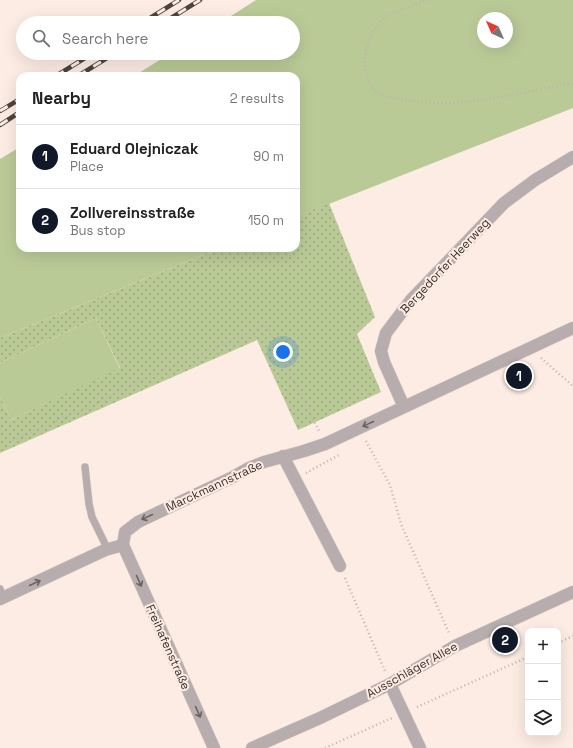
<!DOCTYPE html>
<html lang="en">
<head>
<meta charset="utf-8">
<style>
  body { margin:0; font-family:"Space Grotesk",sans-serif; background:#f6f6f6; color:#222 }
  .controls { position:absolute; right:12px; bottom:12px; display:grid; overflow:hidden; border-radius:8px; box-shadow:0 4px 16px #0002 }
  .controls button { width:36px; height:36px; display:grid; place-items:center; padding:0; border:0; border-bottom:1px solid #e0e0e0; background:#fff; color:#222; font:20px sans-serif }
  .compass { position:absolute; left:477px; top:12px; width:36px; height:36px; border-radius:50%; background:#fff; box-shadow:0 4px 16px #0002; rotate:315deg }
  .you { position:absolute; left:283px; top:352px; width:14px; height:14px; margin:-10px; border:3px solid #fff; border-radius:50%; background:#1a73e8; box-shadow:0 0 0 6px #1a73e833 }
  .badge { display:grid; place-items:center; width:26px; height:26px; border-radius:50%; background:#111827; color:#fff; font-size:13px; font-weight:700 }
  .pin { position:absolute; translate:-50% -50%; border:2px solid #fff; box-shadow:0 1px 4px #0006 }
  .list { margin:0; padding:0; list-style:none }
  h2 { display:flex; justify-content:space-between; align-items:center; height:52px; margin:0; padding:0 16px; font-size:17px }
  h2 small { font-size:13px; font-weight:400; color:#767676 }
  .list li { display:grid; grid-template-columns:26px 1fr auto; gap:12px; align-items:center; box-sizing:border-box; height:64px; padding:0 16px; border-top:1px solid #e0e0e0 }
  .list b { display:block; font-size:15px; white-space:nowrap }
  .list p { margin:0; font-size:13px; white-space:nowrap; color:#767676 }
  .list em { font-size:13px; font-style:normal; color:#767676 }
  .icon { flex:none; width:22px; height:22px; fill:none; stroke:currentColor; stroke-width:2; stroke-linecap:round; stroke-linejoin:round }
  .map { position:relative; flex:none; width:573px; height:748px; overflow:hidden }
  .search { position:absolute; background:#fff; box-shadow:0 4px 16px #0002; left:16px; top:16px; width:284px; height:44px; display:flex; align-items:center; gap:10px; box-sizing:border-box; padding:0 14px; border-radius:22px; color:#767676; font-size:15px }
  .panel { position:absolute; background:#fff; box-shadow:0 4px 16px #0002; left:16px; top:72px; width:284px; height:180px; border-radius:12px }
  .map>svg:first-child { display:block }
</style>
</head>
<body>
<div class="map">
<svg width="573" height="748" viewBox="0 0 573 748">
  <defs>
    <pattern id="park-dots" width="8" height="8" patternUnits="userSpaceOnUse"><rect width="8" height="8" fill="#baca97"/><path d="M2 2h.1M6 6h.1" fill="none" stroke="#98a47b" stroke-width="1.8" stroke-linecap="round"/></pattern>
  </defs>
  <rect width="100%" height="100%" fill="#fdece3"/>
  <path fill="#baca97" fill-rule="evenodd" d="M256,0h317v108l-277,109v-141h-162l37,-23h122v-30h-73zM483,18h24v24h-24z
    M20,147v101h200l-220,90v-179z
    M96,318l24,51 -109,51 -11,-24v-33z"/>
  <path fill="url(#park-dots)" d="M329,203l46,114 -18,17 24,58 -83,38 -41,-90 -257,113v-57l11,24 109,-52 -24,-50 -96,45v-25l220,-90h76v-31z"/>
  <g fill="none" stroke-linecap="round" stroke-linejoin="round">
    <g stroke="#dacac2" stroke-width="8">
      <path id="service" d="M85,467l4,37 3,13 16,33
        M0,589l3,8"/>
    </g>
    <g stroke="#dacac2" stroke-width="13">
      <path id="minor" d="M404,407l-20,-45 -3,-11 5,-18 25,-33 93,-97 31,-23 38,-23
        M283,456l57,110
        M123,545l2,-13 13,-10 95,-45 16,-9 15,-6 40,-11 21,-7 248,-116
        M123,545l91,203
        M0,599l105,-49 18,-5
        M390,684l30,64"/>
    </g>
    <g stroke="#dacac2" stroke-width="13">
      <path id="tertiary" d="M252,748l68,-30 70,-34 65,-38 118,-54"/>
    </g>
    <path stroke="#c1b3ab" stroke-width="2.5" stroke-dasharray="1 3" stroke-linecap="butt" d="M428,0c-12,4 -25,8 -37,14 -12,6 -22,23 -25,36 -2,8 -2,15 1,24 1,5 3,12 7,16 7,6 18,7 26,9 55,11 110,-4 165,-15h8
      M541,358l32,28
      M0,429l13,11 82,-36 54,-27 117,-52 53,106
      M366,441l24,44 11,39 48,109
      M306,473l33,-18
      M345,578l40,93
      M558,643l15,-7
      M417,707l111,-50
      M325,748l67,-30"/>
    <use href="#service" stroke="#b7adaf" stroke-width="7"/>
    <use href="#minor" stroke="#b7adaf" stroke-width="12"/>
    <use href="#tertiary" stroke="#b7adaf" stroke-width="12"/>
    <g stroke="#4e4540" stroke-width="4.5">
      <path id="rail" d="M142,23l37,-23
        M163,23l37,-23
        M56,76l37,-23
        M78,76l37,-23
        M0,111l20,-12
        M0,125l20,-13"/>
    </g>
    <use href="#rail" stroke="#fdece3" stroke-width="3" stroke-dasharray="9" stroke-linecap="butt"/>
  </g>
  <defs><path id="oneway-shaft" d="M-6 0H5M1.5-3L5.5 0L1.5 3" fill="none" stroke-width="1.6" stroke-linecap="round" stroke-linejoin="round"/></defs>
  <g stroke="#6b6260">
    <use href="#oneway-shaft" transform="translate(368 424) rotate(155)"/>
    <use href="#oneway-shaft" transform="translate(147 517) rotate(155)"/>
    <use href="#oneway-shaft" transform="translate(139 581) rotate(66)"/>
    <use href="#oneway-shaft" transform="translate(35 583) rotate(-25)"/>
    <use href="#oneway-shaft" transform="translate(198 712) rotate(66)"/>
  </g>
  <g text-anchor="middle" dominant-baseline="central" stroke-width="4" stroke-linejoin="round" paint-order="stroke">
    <g font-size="12" fill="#38302b" stroke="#fdece3">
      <text transform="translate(445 266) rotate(-47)">Bergedorfer Heerweg</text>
      <text transform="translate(214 486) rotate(-25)">Marckmannstraße</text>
      <text transform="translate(168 647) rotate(66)">Freihafenstraße</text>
      <text transform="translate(412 670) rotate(-29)">Ausschläger Allee</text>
    </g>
  </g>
</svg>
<div class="controls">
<button>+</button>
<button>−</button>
<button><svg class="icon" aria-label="layers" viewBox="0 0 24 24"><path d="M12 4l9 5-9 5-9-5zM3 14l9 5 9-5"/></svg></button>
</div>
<svg class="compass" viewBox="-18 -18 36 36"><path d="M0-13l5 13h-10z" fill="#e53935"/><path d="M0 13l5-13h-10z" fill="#767676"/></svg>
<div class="you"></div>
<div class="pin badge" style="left:519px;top:376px">1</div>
<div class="pin badge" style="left:505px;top:640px">2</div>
<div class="search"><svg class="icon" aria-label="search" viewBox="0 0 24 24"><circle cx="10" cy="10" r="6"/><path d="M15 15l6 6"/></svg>Search here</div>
<section class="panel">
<h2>Nearby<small>2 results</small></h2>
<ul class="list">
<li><span class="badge">1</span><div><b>Eduard Olejniczak</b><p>Place</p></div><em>90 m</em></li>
<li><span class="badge">2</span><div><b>Zollvereinsstraße</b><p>Bus stop</p></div><em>150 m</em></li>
</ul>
</section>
</div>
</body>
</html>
